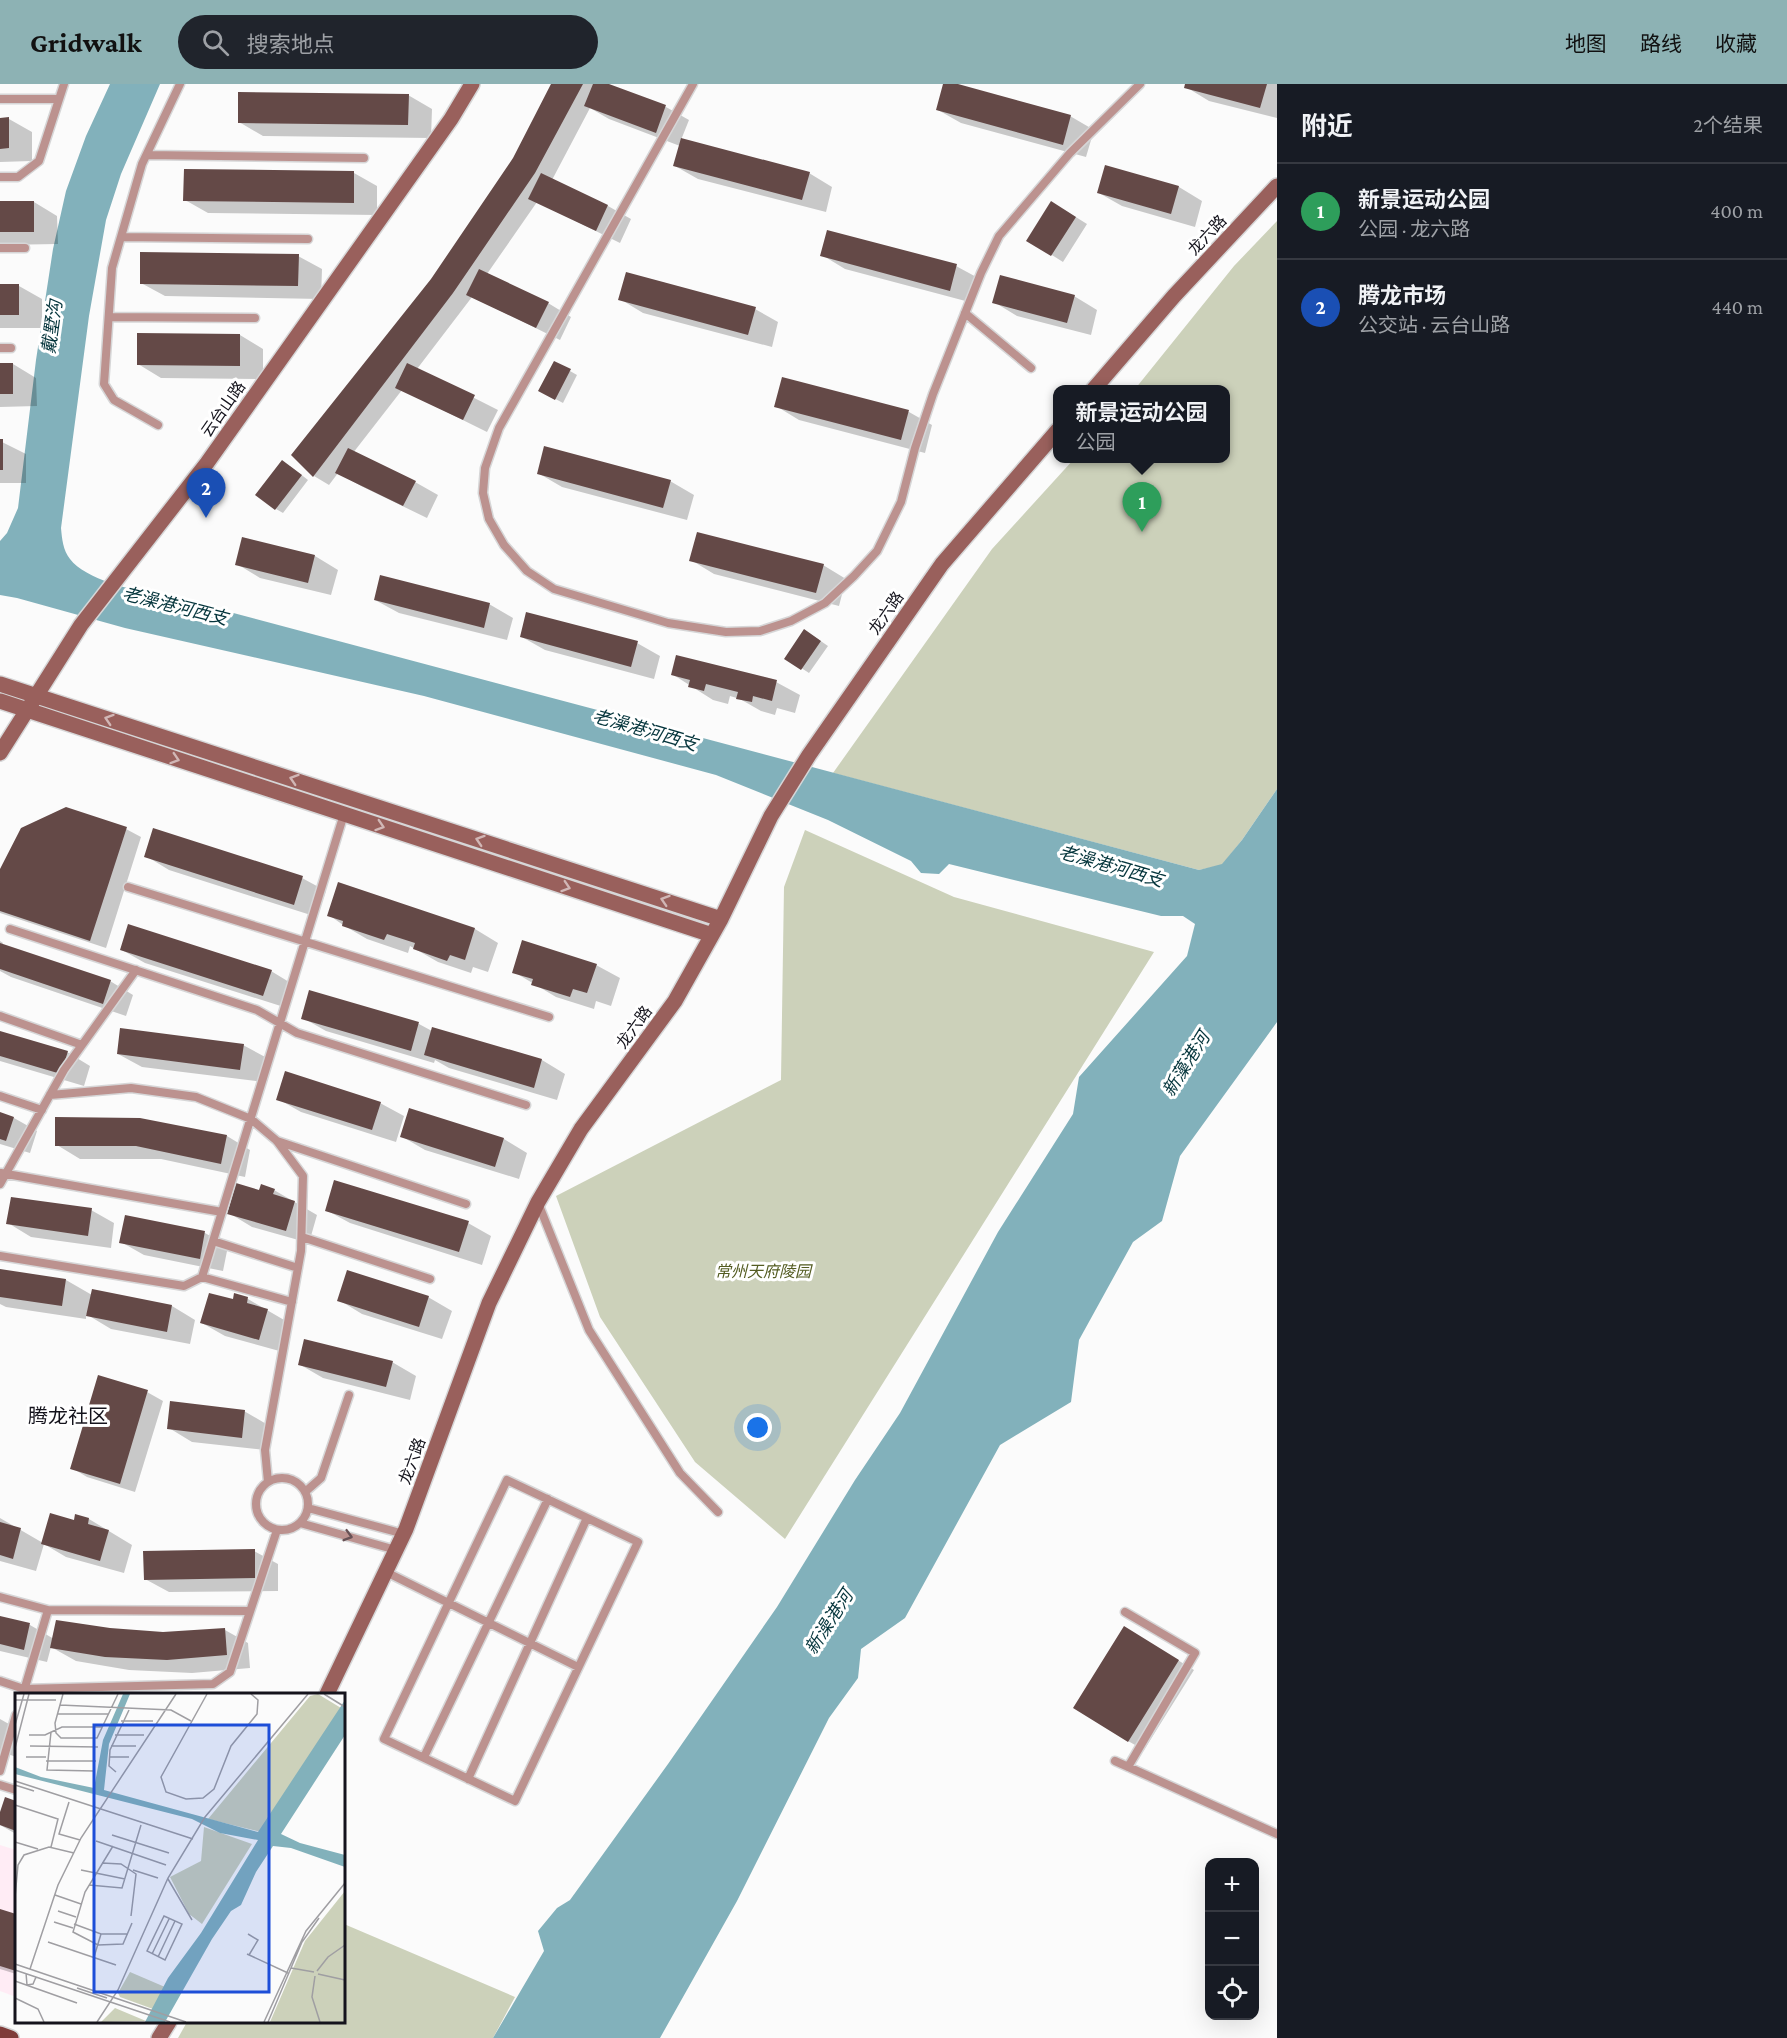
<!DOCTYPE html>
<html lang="zh">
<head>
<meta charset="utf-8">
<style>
  body { margin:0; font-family:"Crimson Pro","Noto Sans SC",serif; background:#20242c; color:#f1f3f6 }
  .controls { position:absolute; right:18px; bottom:18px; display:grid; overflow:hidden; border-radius:12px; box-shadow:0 6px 24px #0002 }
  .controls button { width:54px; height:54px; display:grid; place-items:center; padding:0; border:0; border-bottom:2px solid #363941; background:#171b24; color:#f1f3f6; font:30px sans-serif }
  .you { position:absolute; left:758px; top:1344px; width:21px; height:21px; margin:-15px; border:4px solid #fff; border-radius:50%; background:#1a73e8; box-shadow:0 0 0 9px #1a73e833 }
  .badge { display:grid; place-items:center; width:39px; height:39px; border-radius:50%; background:#8db2b4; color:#fff; font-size:20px; font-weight:700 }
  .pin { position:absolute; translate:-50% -50px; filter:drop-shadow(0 2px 3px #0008) }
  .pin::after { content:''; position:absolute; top:32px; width:21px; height:18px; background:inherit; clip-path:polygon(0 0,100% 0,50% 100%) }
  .popup { position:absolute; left:1053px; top:301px; width:177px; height:78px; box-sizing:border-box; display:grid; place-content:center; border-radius:12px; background:#171b24; filter:drop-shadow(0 2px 4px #0005); font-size:20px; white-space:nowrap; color:#9ea1a6 }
  .popup b { font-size:22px; color:#f1f3f6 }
  .popup::after { content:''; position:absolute; left:50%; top:100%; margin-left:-12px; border:12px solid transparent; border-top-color:#171b24 }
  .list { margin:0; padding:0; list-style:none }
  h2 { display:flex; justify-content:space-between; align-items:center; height:78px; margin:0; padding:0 24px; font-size:26px }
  h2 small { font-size:20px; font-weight:400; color:#9ea1a6 }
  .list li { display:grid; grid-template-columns:39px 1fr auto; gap:18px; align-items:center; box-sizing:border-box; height:96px; padding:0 24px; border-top:2px solid #363941 }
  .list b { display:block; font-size:22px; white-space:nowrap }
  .list p { margin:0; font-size:20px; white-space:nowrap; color:#9ea1a6 }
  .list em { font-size:20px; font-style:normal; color:#9ea1a6 }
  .icon { flex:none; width:33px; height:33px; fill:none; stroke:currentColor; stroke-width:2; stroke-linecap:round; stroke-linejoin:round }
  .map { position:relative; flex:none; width:1277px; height:1954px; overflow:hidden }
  header { display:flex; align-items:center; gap:36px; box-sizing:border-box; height:84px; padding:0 30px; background:#8db2b4; color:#111 }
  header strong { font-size:28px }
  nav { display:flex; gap:33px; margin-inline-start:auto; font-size:21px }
  .search { width:420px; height:54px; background:#20242c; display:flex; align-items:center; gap:15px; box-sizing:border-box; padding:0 21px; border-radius:33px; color:#9ea1a6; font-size:22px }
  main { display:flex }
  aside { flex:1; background:#171b24 }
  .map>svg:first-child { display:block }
</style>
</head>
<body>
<header>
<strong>Gridwalk</strong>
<div class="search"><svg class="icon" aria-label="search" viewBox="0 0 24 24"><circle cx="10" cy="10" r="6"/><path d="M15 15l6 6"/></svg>搜索地点</div>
<nav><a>地图</a><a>路线</a><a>收藏</a></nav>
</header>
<main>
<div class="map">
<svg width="1277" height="1954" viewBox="0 0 1277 1954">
  <rect width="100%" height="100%" fill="#fbfbfb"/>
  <path fill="#ffecf5" d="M0,1761l16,5v147l-16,-6z"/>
  <path fill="#ccd1ba" d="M1277,137v568l-35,51 -20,25 -23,5 -366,-97 159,-224 82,-90 152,-1v-68l-91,-1 99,-123z
    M805,746l149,67 200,55 -369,587 -90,-77 -95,-145 -44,-121 225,-116 3,-193z
    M344,1840l171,73 -22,41h-315l9,-16h157z"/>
  <path fill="#82b1bb" d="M110,0h50l-39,90 -15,46 -17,96 -28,212c1,11 2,22 9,31 15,20 64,33 88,34l1041,277 23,-6 20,-24 35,-51v233l-97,134 -18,65 -29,21 -54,98 -8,62 -71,43 -95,173 -44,31 -3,29 -29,40 -92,183 -77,137h-167l51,-87 -6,-20 19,-23 13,-8 98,-136 109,-157 78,-127 45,-67 98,-181 75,-118 6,-37 108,-121 8,-32 -12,-8h-22l-212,-52 -10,10 -18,-1 -10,-12 -83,-41 -112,-45 -292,-79 -299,-68 -108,-30 -17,-3v-54l7,-8 11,-25 18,-148 17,-111 13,-58 20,-55z"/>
  <path fill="#0003" d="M553,0h52l61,23 23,13 -8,20 128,33 23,14 -6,25 -128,-33 -23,-13 5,-20 -71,-27 -19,-11 -38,72 56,26 23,13 -11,24 -83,-41 -50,72 61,29 23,14 -11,23 -88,-43 -55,72 81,41 -11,22 -85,-42 -49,63 62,29 23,13 -11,23 -66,-32 -23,-13 -9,12 -15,-9 118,-196 82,-121z
    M945,0h7l118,32 24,14 -8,27 -125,-34 -23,-13z
    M1187,0h90v34l-68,-17 -23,-14z
    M408,11l24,14 -1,29 -168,-2 -24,-14z
    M0,35h9l23,13v29l-32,1z
    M1106,83l73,20 23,14 -7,26 -73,-21 -23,-13z
    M354,89l23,13v29l-169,-2 -23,-13z
    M34,118l23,14 1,28 -58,1v-42z
    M1063,125l24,15 -24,38 -35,-22z
    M822,171l134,11 24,13 -7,24 -128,-34z
    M298,172l24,13 -1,30 -156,-3 -24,-13z
    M0,202h19l23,13v29h-42z
    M1074,212l23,14 -6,25 -74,-19 -23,-14z
    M620,215l135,10 23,13 -6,25 -129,-34z
    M240,251l23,14v30l-102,-1 -23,-14z
    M0,280h13l23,14 1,28 -37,1z
    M570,287l7,4 -14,28 -15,-8z
    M783,295l126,33 23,13 -7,28 -126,-33 -23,-14z
    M0,357l26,13v29h-26z
    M290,382l18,14 -25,33 -7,-4z
    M538,389l132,8 24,14 -7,25 -125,-33z
    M315,472l23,14 -7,25 -71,-17 -23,-14z
    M691,476l132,5 23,14 -7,27 -125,-32z
    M375,516l114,4 24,14 -6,22 -108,-27z
    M812,551l16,11 -19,27 -23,-15z
    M522,553l115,6 23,13 -6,23 -109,-29z
    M672,590l104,8 24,13 -5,18 -18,-5 -2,7 -14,-4 -21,-12 -10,-3 -2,8 -15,-4z
    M126,745l15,8 -35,111 -106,-35v-41z
    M146,772l156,22 24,13 -9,26 -148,-47z
    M339,800l136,45 23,14 -10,29 -15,-5 -2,6 -33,-11 -28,-16 -2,7 -41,-14 -24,-14 -14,-10z
    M0,857l3,2 -1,2 108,36 23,14 -7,21 -115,-39 -11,-6z
    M122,866l149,21 23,14 -7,23 -142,-45z
    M596,881l24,13 -9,28 -15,-5 -2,8 -38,-12 -42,-25z
    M310,908l109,32 13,7 1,-2 109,31 23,14 -8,26 -108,-32 -14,-8 -1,3 -108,-32 -23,-13z
    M0,948l67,20 23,14 -6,20 -84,-25z
    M243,961l24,13 -3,24 -122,-15 -24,-13z
    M278,1015l102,4 24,13 -8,26 -95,-30z
    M410,1026l94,29 23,14 -8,26 -94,-29 -24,-14z
    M0,1030l14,4 23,13 -7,22 -30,-9z
    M139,1036l88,16 23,14 -5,27 -84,-18h-81l-23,-14z
    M274,1106l43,25 -8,28 -57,-16 -23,-14 31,-21z
    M91,1126l23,13 -3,25 -80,-11 -23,-14z
    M326,1126l142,13 23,13 -9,29 -132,-42z
    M126,1133l79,16 23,13 -5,25 -79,-16 -23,-13z
    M0,1187l66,9 26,15 1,-4 79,15 23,14 -5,24 -79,-15 -25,-15v5l-80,-12 -6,-3z
    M428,1213l24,14 -10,28 -80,-25 -23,-14z
    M248,1215l43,25 -8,28 -58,-16 -23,-13 32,-22z
    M392,1278l24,14 -6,24 -87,-22 -24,-14z
    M147,1308l16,9 -28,91 -48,-15 -15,-9z
    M244,1327l24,14 -3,25 -73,-8 -23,-14z
    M0,1434l43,25 32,-21 14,-3 43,26 -8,28 -58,-16 -22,-13 -8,27 -36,-10z
    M254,1467l24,13v27l-109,1 -24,-13z
    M0,1533l30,8 24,14 171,-9 23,13 2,25 -58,5 -63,-3 -53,-9 -25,-14 -4,15 -47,-11z
    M1140,1553l54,33 -50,80 -16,-9z
    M0,1635l16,9v29l-16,-6z
    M6,1715l10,4v31l-16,-9v-9z
    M0,1826l16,6v58l-16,-5z"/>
  <path fill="#644947" d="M551,0h32l-48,89 -82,120 -140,184 -22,-22 140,-176 82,-121z
    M593,0h16l57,21 -10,28 -72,-27z
    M943,0h15l113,31 -8,30 -127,-35z
    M1185,0h82l-7,24 -76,-20z
    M238,8l171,2 -1,31 -170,-2z
    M9,33v31l-9,1v-31z
    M681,54l129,34 -8,28 -129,-34z
    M1105,81l74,21 -8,28 -74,-21z
    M184,85l170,2v32l-171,-2z
    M541,89l67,32 -12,26 -68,-32z
    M0,117h34v31h-34z
    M1051,117l25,16 -25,39 -25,-15z
    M827,146l130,34 -7,27 -130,-35z
    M140,168l159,2 -1,32 -158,-2z
    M479,185l70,33 -13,26 -70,-33z
    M626,188l130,35 -8,28 -130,-35z
    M1000,191l75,20 -8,28 -75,-20z
    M0,200h19v31h-19z
    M137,249l103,1v32l-103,-1z
    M554,277l17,8 -16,31 -17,-9z
    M0,279h13v31h-13z
    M407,279l68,32 -12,25 -68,-32z
    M782,293l127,33 -8,30 -127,-33z
    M0,355h3v31h-3z
    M544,362l127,34 -8,28 -126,-34z
    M348,364l68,33 -13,25 -68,-33z
    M282,376l20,15 -27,35 -20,-15z
    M697,448l127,32 -8,29 -127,-32z
    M242,453l73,18 -7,28 -73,-18z
    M380,491l110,28 -6,25 -110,-28z
    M526,528l112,29 -7,26 -111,-30z
    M804,545l17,12 -20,29 -17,-11z
    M676,571l101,25 -5,21 -19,-5 -1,6 -16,-3 2,-7 -32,-8 -2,7 -16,-4 2,-7 -19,-5z
    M66,723l61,20 -37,114 -90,-30v-42l21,-41z
    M153,744l150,48 -9,29 -150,-48z
    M338,798l137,46 -10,32 -15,-5 -3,6 -34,-12 2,-6 -28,-9 -3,6 -42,-14 1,-5 -16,-5z
    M128,840l144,46 -9,26 -143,-46z
    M522,856l75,24 -10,29 -14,-4 -3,8 -39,-12 2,-6 -21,-6z
    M0,859l111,37 -8,24 -103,-35z
    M309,906l110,32 -8,29 -110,-32z
    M432,943l110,32 -8,29 -110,-33z
    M120,944l124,16 -4,26 -123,-16z
    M0,947l68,20 -7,23 -61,-18z
    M285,987l96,31 -9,28 -96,-30z
    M409,1024l95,30 -9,29 -95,-30z
    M0,1028l14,5 -8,24 -6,-2z
    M55,1033l85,1 87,17 -6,29 -85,-18h-81z
    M334,1096l135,41 -10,31 -134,-41z
    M236,1099l23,7 2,-6 14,5 -2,5 22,7 -9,30 -59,-17z
    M11,1113l81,11 -4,28 -82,-12z
    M125,1131l80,16 -5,28 -81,-16z
    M0,1185l66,10 -4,27 -62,-9z
    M347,1186l82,26 -10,31 -82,-26z
    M92,1205l80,16 -5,27 -81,-16z
    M209,1209l24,6 1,-6 14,4 -1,6 21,6 -9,31 -59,-17z
    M304,1255l89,22 -7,26 -88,-22z
    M98,1291l50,15 -28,94 -50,-15z
    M170,1317l75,9 -3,28 -75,-9z
    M50,1429l24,7 1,-6 14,4 -1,6 21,6 -9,31 -59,-17z
    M0,1438l21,6 -8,31 -13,-4z
    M255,1465v29l-111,2 -1,-29z
    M0,1532l30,7 -6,27 -24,-6z
    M56,1536l54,8 53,4 62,-4 2,27 -60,5 -62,-3 -55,-9z
    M1124,1542l55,34 -51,82 -55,-34z
    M5,1713l11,4v30l-16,-6v-13z
    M0,1825l16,5v57l-16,-5z"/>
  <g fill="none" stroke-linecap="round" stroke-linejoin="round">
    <g stroke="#d6d6d7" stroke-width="11">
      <path id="lane" d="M693,0l-194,344 -14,40 -2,25 6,26 15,26 23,26 27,18 114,34 58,9 34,-1 31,-10 34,-18 29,-27 23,-25 24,-49 14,-54 18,-54 48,-121 18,-37 71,-83 70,-69
        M0,15h59
        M147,71l217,3
        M0,93h18l21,-16 25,-77
        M121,153l187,2
        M0,164h25
        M965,229l66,55
        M109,233l146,1
        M0,264h11
        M158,341l-44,-25 -10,-16 8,-116 30,-104 38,-80
        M128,803l421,130
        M10,845l247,81 40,23 229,72
        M0,932l82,29
        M50,1011l81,-7 65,9 55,22 26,22 26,35 -2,75 -36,199 3,32
        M0,1012l42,14
        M277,1057l189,63
        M1,1089l221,39
        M0,1100l64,-114 72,-100
        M538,1119l51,127 91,143 38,39
        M302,1153l128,42
        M213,1157l85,27
        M0,1172l184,30 18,-9 142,-463
        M202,1193l90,25
        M256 1420a26 26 0 1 1 52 0a26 26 0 1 1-52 0Z
        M507,1396l131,62 -123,259 -131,-62z
        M305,1408l16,-14 28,-83
        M308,1424l96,26
        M300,1439l96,27
        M386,1488l192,95
        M0,1513l48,13 202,1
        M1125,1528l70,41 -67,114
        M0,1597l24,8 189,-5 17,-12 47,-142
        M23,1610l25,-84
        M424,1673l124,-258
        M1115,1677l162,73
        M0,1687l16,-56
        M468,1695l119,-261
        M0,1701l16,5"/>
    </g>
    <g stroke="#d6d6d7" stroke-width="18">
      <path id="secondary" d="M1093,306l81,-94 103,-110
        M0,600l721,235
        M0,617l712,234
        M0,669l81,-128 126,-162 244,-344 21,-35
        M327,1610l79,-165 83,-226 49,-101 43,-73 94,-128 46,-82 50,-103 38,-61 133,-191 116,-134
        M159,1954l10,-16"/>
    </g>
    <g stroke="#d6d6d7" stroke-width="18">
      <path id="primary" d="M0,1950l11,4"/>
    </g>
    <use href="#lane" stroke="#bc928f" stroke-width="8"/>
    <use href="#secondary" stroke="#99605c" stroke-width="15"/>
    <use href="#primary" stroke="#7f3b39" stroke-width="15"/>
  </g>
  <defs><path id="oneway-chevron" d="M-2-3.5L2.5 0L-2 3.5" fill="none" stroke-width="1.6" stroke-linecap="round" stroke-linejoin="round" transform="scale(1.5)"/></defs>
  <g stroke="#d1b7b6">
    <use href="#oneway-chevron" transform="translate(109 635) rotate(-162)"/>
    <use href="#oneway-chevron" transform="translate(175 675) rotate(18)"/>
    <use href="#oneway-chevron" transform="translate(294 695) rotate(-162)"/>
    <use href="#oneway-chevron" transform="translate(380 742) rotate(18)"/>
    <use href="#oneway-chevron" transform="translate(480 756) rotate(-162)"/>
    <use href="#oneway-chevron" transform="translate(566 803) rotate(18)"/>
    <use href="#oneway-chevron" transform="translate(665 816) rotate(-162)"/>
  </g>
  <use stroke="#685256" href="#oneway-chevron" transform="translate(348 1452) rotate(16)"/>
  <g text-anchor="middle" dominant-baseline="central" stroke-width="6" stroke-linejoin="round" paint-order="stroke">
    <g font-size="16" fill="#14131c" stroke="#fff">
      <text transform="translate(1207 151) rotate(-47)">龙六路</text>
      <text transform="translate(223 325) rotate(-55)">云台山路</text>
      <text transform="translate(886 529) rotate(-55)">龙六路</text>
      <text transform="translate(634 943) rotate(-54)">龙六路</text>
      <text transform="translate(412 1377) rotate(-70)">龙六路</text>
    </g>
    <g font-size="16" font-style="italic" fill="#545c22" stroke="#fff">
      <text x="763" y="1187">常州天府陵园</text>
    </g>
    <g font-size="18" font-style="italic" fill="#05353c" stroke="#fff">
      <text transform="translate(52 243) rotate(-82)">戴墅沟</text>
      <text transform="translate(175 522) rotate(14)">老澡港河西支</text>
      <text transform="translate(645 646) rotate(16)">老澡港河西支</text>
      <text transform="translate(1111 782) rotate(16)">老澡港河西支</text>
      <text transform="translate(1186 980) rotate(-58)">新藻港河</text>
      <text transform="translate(829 1538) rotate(-57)">新澡港河</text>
    </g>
    <g font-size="20" fill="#14131c" stroke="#fff">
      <text x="68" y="1332">腾龙社区</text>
    </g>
  </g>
  <g transform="translate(15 1609)">
    <rect width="330" height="330" fill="#fbfbfb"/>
    <path d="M303,1l23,14 -80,124 -53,-13 102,-123zM189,134l48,17 -50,80 -13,-10 -19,-37 31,-16zM330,198v131h-75l35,-81zM115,279l35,15 -12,22 -33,-12 -2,-4zM100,315l31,13 -45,1z" fill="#ccd1ba"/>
    <path d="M108,1h7l-21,50 -5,46 154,42 87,-132v35l-64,99 19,9 45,12v12l-54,-19 -18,-2 -17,26 -15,33 -10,6 -19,28 -47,83h-20l23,-44 33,-45 57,-93 -38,-7 -28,-14 -177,-45v-7l26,10 53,11 9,-48z" fill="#82b1bb"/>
    <path fill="none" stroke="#9f9ea2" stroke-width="1.5" d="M48,1l-8,29 1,10 5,5h36l21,-44M192,1l-46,83 5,15 20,7 17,-1 11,-9 17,-43 26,-32 1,-14 -7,-6M309,1l21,13M0,7h41M45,12l111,5 20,11M42,21h51M106,28h32M0,32l9,-31M36,39l-4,38 47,1M14,42h16l17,-8h40M100,42h29M15,53l68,1M96,53h25M0,55l14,-54M11,64h20M94,64h20M31,68h50M101,79l-7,-6 1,-16 19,-40M0,88l178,58M0,92l19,6M54,109l-10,32 21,6M0,112l43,14 -7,28M97,142l57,18M81,148l70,24M0,149l23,7M98,153l-28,46 -12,40 25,13 25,-1 9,-21M87,170l19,1 15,10 -5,42M66,177l44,9M118,177l25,8M153,186l24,41M74,192l33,3 19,-63M40,202l26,9M0,204l3,-32 6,-10 25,-8 25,6M43,218l18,6M149,223l18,8 -17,36 -18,-9zM39,229l19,6M59,231l27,10h27M233,241l10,6 -9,15M33,249l68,23M137,261l17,-35M232,261l41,19M79,264l7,-23M143,264l17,-36M0,271l171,58M276,275l23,4M15,276l28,-84 23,-47 95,-144M0,277l155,52M302,278l11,-14 17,-12M11,280l1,12 6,-1 3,-7M303,281l27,6M300,283l-3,21 8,25M0,288l62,22M62,295l30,10M0,305l23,11 6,13M82,329l21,-32 50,-112 37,-61 103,-123M249,329l42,-91 39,-48M253,329l34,-80 17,-24"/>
    <path fill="#1d4ed8" fill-opacity="0.15" stroke="#1d4ed8" stroke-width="3" d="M79,32h175v267h-175z"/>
    <rect width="330" height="330" fill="none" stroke="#14131c" stroke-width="3"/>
  </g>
</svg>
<div class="controls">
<button>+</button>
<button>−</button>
<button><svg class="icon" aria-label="locate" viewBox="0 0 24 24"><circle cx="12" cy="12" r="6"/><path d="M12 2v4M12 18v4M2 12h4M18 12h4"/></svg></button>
</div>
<div class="you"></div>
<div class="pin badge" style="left:1142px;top:448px;background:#2e9e5b">1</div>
<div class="popup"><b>新景运动公园</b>公园</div>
<div class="pin badge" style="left:206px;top:434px;background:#1a4fb4">2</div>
</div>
<aside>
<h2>附近<small>2个结果</small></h2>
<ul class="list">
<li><span class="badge" style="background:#2e9e5b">1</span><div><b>新景运动公园</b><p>公园 · 龙六路</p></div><em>400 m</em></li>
<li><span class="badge" style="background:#1a4fb4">2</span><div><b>腾龙市场</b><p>公交站 · 云台山路</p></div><em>440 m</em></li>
</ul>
</aside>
</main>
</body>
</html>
